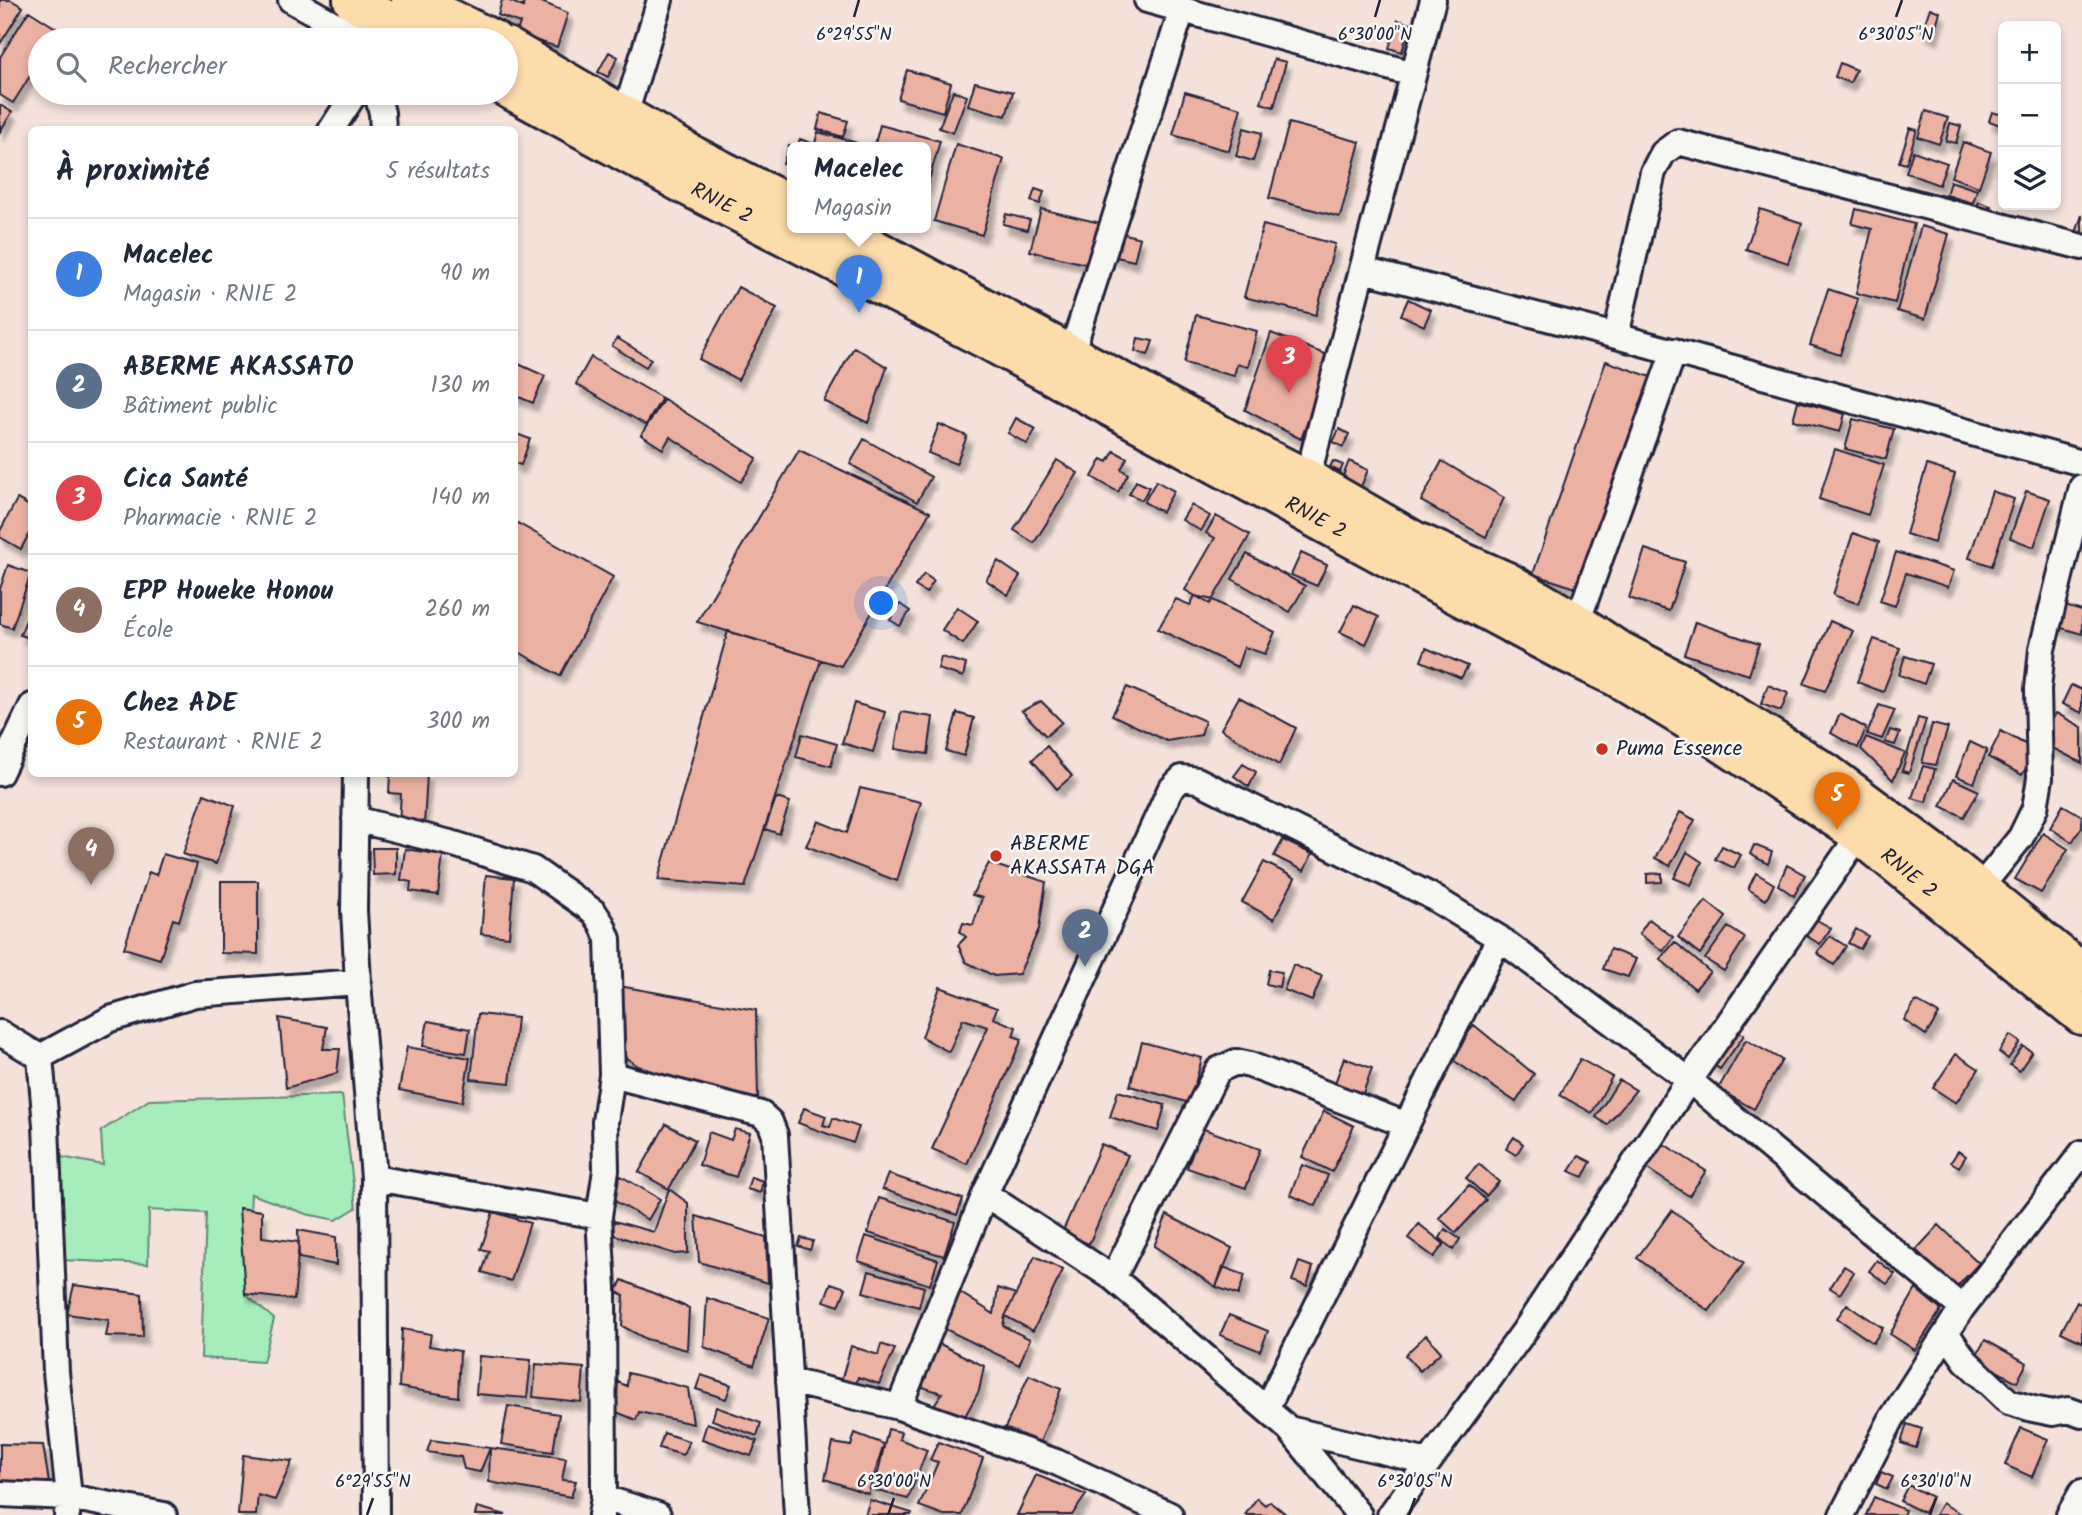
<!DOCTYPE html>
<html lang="fr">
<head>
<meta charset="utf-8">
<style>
  body { margin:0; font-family:Kalam,sans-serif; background:#f6f6f7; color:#1f2937 }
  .controls { position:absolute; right:21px; top:21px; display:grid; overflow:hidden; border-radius:10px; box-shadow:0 4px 10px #0003 }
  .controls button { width:63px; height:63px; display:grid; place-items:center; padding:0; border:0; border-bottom:2px solid #e0e1e3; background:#fff; color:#1f2937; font:35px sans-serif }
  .you { position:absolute; left:882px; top:604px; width:24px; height:24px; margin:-18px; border:5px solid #fff; border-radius:50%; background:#1a73e8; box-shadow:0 0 0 10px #1a73e833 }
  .badge { display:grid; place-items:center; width:46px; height:46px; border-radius:50%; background:#db2777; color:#fff; font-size:23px; font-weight:700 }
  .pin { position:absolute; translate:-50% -58px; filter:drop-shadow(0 2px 4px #0008) }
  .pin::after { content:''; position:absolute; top:37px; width:24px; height:21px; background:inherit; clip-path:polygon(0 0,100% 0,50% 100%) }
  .popup { position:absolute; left:787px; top:142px; width:144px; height:91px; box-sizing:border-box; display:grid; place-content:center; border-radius:10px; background:#fff; filter:drop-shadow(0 2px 5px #0005); font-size:23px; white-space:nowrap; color:#747a83 }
  .popup b { font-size:26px; color:#1f2937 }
  .popup::after { content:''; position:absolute; left:50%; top:100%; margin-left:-14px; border:14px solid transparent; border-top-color:#fff }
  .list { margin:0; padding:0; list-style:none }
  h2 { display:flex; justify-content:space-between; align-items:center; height:91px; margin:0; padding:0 28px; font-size:30px }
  h2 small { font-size:23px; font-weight:400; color:#747a83 }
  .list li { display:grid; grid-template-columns:46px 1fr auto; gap:21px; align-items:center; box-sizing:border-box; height:112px; padding:0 28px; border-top:2px solid #e0e1e3 }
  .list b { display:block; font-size:26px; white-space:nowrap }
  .list p { margin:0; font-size:23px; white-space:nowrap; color:#747a83 }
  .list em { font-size:23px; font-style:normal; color:#747a83 }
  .icon { flex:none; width:38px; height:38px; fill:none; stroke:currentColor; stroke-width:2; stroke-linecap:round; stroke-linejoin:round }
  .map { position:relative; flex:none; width:2082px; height:1515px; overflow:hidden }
  .search { position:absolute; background:#fff; box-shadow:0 4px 10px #0003; left:28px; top:28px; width:490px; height:77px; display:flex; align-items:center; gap:18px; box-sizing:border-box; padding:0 24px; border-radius:38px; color:#747a83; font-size:26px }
  .panel { position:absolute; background:#fff; box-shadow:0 4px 10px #0003; left:28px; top:126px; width:490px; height:651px; border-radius:10px }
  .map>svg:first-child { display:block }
</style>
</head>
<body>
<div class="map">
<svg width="2082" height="1515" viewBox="0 0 2082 1515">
  <defs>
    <filter id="shadow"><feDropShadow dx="4.5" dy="8" stdDeviation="2" flood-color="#0004"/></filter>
  </defs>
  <rect width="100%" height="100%" fill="#f3e1da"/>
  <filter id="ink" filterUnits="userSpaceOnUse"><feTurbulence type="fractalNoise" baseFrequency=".0143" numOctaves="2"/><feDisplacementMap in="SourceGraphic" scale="14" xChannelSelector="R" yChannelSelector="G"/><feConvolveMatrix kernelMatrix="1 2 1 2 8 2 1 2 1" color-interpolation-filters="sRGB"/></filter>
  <g filter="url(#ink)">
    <path fill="#a5edbb" stroke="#64887b" stroke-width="2" d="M342,1095l14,113 -20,12 -30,-6 -55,-20 -6,100 29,25 -11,43 -62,-4 5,-145 -57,-3 -1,54 -86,-4 -6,-104 47,9 -2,-34 48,-31z"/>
    <path fill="#ebb1a3" stroke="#22223b" stroke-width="2" filter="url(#shadow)" d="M0,0h11l12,7 -23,37z
      M502,0h6l15,7 1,-7h13l31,13 -11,34 -41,-13 4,-11 -22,-8z
      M1930,8l10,4 -7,24 -11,-4z
      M29,11l30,19 -6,10h-13v20l-27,43 -13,-8v-38z
      M1398,20l12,4 -8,28 -13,-4z
      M609,52l9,5 -10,20 -10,-5z
      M1274,59l12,3 -12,45 -13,-4z
      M1840,63l16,7 -6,13 -15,-6z
      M907,70l44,13 -8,29 -45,-13z
      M975,82l38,10 -7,24 -38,-11z
      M953,91l14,5 -14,37 -14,-5z
      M1185,92l56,16 -12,43 -56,-16z
      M0,105l12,7 -12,20z
      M1926,111l22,7 -9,26 -21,-7z
      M1992,112l11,3v11l-14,-5z
      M821,113l27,8 -5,16 -26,-8z
      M1289,123l71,19 -20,75 -71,-19z
      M1950,123l11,3 -5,17 -10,-2z
      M880,125l60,16 -13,46 -1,-1v-39h-52z
      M1244,128l18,5 -9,28 -17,-5z
      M1910,128l7,2 -11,34 -7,-2z
      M818,132l39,11 -1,4h-42z
      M800,139l11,4 -1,4h-13z
      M1963,142l28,10 -12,35 -28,-10z
      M956,144l48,15 -22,76 -48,-14z
      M789,146l3,1v20l-9,-3z
      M1913,151l34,12 -8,22 -33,-12z
      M1950,181l27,9 -4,13 -27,-8z
      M1907,186l48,13 -2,11 -50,-13z
      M1035,189l9,3 -4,12 -9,-3z
      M1979,202l12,4 -3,7 -12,-4z
      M1041,209l59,14 -10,42 -60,-14z
      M1760,209l42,14 -14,40 -42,-14z
      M1856,209l58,15 -19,79 -39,-10 16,-64 -20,-5z
      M1006,214l24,6 -3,10 -24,-6z
      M2082,215v21l-6,-3z
      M1263,225l72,19 -19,71 -72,-18z
      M1921,226l28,8 -24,85 -28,-8z
      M1118,232l22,6 -6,23 -22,-5z
      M738,287l39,21 -39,72 -39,-21z
      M1828,289l30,10 -18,56 -30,-10z
      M1408,299l23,11 -7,16 -23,-11z
      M1196,315l61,16 -9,36 -11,-3 -3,12 -50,-13z
      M1271,333l61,24 -31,82 -56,-29z
      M617,338l34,21 -5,8 -34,-21z
      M1138,338l15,3 -5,14 -13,-4z
      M854,347l33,20 -19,56 -44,-22z
      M591,357l71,41 -16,27 -70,-41z
      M1606,361l48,17 -72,212 -49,-16z
      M514,362l31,14 -12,27 -19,-8z
      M664,399l93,59 -16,24 -71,-45 -7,12 -22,-14z
      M1798,401l47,13 -5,18 -47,-12z
      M1016,418l20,11 -9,15 -19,-11z
      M1853,419l41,10 -8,30 -41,-10z
      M939,424l28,12 -11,28 -28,-11z
      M1339,429l10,5 -6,13 -10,-5z
      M514,433l16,6 -9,26 -7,-2z
      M864,439l67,38 -14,25 -67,-38z
      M1835,449l49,16 -16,50 -49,-16z
      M799,450l131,62 -89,154 -144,-44z
      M1114,451l13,7 -6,11 7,5 -10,18 -26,-15 10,-18 6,3z
      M1057,460l21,13 -44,70 -20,-13z
      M1333,461l10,4 -3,7 -10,-5z
      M1349,461l19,9 -8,19 -19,-8z
      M1442,461l62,37 -18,39 -65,-36z
      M1927,465l28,9 -21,69 -28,-9z
      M1136,481l13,6 -7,13 -13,-6z
      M1156,481l18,10 -12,21 -18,-10z
      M1992,491l22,8 -22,67 -23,-8z
      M2026,491l24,8 -16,48 -24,-9z
      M17,499l15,8v21l-11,21 -21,-12v-6z
      M1191,505l19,11 -9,15 -19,-11z
      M1216,516l34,19 -40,69 -25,-14 30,-52 -9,-5z
      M514,521l99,56 -53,99 -46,-27z
      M1853,533l26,9 -20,62 -26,-9z
      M1645,549l40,13 -16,49 -40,-13z
      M1896,552l58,19 -6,16 -42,-14 -11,33 -15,-5z
      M1301,553l26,12 -10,21 -26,-11z
      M1247,554l58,32 -15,26 -58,-33z
      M998,561l22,15 -12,19 -22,-15z
      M8,565l23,8 -19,55 -12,-4v-35z
      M924,574l10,7 -8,12 -11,-7z
      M1195,596l18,4 62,32 -10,22 -21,-7 -7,20 -79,-38 18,-30 14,6z
      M900,604l10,7 -10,15 -10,-6z
      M32,605v34l-12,-4z
      M1354,605l25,12 -13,27 -26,-12z
      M2062,605l20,6v23l-27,-8z
      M957,607l21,14 -15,23 -21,-14z
      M1830,621l23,10 -28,60 -21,-7z
      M1695,622l64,22 -10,31 -65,-21z
      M728,631l93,29 -76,227 -87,-7z
      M1874,639l26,9 -17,44 -26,-10z
      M1426,648l42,18 -7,12 -40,-17z
      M1905,656l26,8 -7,20 -25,-9z
      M941,657l25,7 -3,13 -25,-8z
      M1768,685l20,8 -7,18 -20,-7z
      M2071,685l11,5v23l-20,-9z
      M1127,687l78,34 -4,14 -34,6 -55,-26z
      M1239,697l57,31 -17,37 -58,-36z
      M1041,701l21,21 -16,14 -24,-25z
      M854,703l31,9 -12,40 -31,-9z
      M1879,705l16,5 -13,29 -15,-5z
      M901,712l32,5 -5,37 -33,-5z
      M957,713l17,5 -10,38 -18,-5z
      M2056,713l26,14v36l-41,-21z
      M1840,714l26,14 -8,20 -27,-15z
      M1918,718l8,2 -17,53 -7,-2z
      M1932,724l16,4 -12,37 -14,-2z
      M1890,730l10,3 -5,12 -10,-3z
      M2001,731l35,19 -14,25 -34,-18z
      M802,734l35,10 -6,22 -35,-9z
      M1866,737l39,16 -12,27 -32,-31z
      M1970,742l17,8 -13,33 -18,-7z
      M1047,746l25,30 -15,13 -25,-29z
      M1243,764l13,8 -7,15 -15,-11z
      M1923,766l12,3 -9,33 -14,-4z
      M390,774h37l-3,51 -25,-1 2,-30 -12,-1z
      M1953,779l26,12 -15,26 -23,-11z
      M860,788l61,14 -24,79 -91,-35 12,-25 29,12z
      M204,794l31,12 -19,58 -33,-10z
      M776,798l14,4 -11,32 -14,-5z
      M2063,805l19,11v11l-10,15 -22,-14z
      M1680,812l15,8 -25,46 -15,-8z
      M2043,833l25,16 -27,44 -26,-14z
      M1283,840l29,14 -8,17 -30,-15z
      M1754,845l18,7 -4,12 -18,-10z
      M1722,846l19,9 -7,13 -19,-9z
      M372,848h24v26l-23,1z
      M405,849l38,6 -5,40 -28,-4 1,-9 -10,-2z
      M1687,852l15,10 -11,23 -17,-7z
      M163,854l34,10 -18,57 -6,-2 -13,40 -36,-11 25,-76 7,3z
      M1264,862l31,16 -21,41 -32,-17z
      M989,863l57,19 -7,47 -20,45 -25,2 -28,-14 -8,-17 8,-8 -6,-5 3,-9 10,2 9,-27 -10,-3z
      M1787,865l18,10 -11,21 -16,-11z
      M1662,873v9l-15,1v-9z
      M1756,873l18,11 -8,16 -18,-11z
      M486,875l28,3 -5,59 -28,-3z
      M221,881h37v73l-37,-1z
      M1706,901l20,16 -26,37 -22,-17z
      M1810,916l21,12 -11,16 -17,-10z
      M1649,919l24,18 -10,14 -24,-17z
      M1728,927l17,11 -21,33 -19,-12z
      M1856,929l12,7 -8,13 -12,-6z
      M1830,936l16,10 -12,19 -17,-12z
      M1675,942l35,30 -15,17 -35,-30z
      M1610,949l26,10 -8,18 -25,-8z
      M1293,965l29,11 -10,25 -28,-11z
      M1269,970l13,2 -3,15 -13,-3z
      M619,986l137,24 2,87 -11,3 -69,-19 -40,-15 -19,-13z
      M940,987l57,21 -4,10 23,9 -3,9 9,3 -55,125 -35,-15 56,-122 -25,-8 -14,33 -27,-15z
      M1916,1001l23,13 -13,21 -22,-15z
      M478,1014l39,4 -7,65 -39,-4z
      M279,1018l48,9 -4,22h17l-3,24 -51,15z
      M428,1021l42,8 -4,24 -43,-7z
      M1474,1025l60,49 -18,28 -66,-44z
      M1731,1027l13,8 -24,34 -13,-9z
      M2010,1035l10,7 -12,17 -9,-7z
      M1746,1040l36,20 -28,49 -36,-20z
      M1142,1042l60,16 -12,45 -60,-17z
      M2023,1046l9,6 -13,19 -9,-6z
      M407,1047l63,11 -8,44 -63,-12z
      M1956,1054l23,15 -23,34 -23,-15z
      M1344,1058l28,10 -10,28 -28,-10z
      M1580,1059l32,18 -20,36 -32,-18z
      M1619,1080l17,10 -29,35 -11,-8z
      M1118,1091l47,14 -7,26 -48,-14z
      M804,1108l22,8 -3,9 7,2 3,-9 26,9 -6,16 -55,-20z
      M1324,1111l30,15 -22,46 -30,-15z
      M666,1124l29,16 -26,49 -30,-17z
      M1201,1128l59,21 -14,39 -59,-20z
      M735,1129l15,4 -14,44 -37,-12 10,-33 22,8z
      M1514,1137l9,7 -7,11 -10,-6z
      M1101,1144l27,11 -39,89 -27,-11z
      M1664,1144l42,27 -17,25 -43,-28z
      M1958,1151l8,5 -7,11 -8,-5z
      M1579,1156l12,6 -8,15 -14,-6z
      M1479,1164l20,18 -13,14 -20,-18z
      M1302,1165l26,10 -12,31 -26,-11z
      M888,1174l75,25 -6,16 -75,-26z
      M621,1176l39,23 -12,21 -40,-23z
      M751,1177l12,4 -3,12 -13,-4z
      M1469,1185l17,15 -30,33 -17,-15z
      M669,1189l19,14v50l-13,1 -64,-20 3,-13 40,11z
      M879,1198l76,24 -11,34 -76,-23z
      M239,1208l23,3v26l37,5 -5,58 -49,-6z
      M1672,1210l72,53 -35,48 -72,-53z
      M493,1212l37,11 -19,58 -29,-9 7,-21 -8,-2z
      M1167,1215l65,33 -16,39 -62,-41z
      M696,1216l70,21 2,46 -69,-21z
      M1419,1224l25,20 -10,13 -26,-19z
      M1939,1225l40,38 -23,25 -40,-38z
      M1445,1229l15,10 -7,11 -13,-12z
      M298,1230l38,7v28l-37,-7z
      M866,1236l72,24 -8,25 -72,-24z
      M801,1238l12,3 -3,9 -12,-4z
      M1035,1256l28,14 -30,61 -28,-15z
      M1877,1260l18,14 -8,10 -18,-13z
      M1299,1262l14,5 -6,19 -15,-5z
      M1844,1266l10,6 -14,22 -10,-6z
      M1223,1267l22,8 -7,20 -22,-8z
      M869,1271l55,16 -5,20 -56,-15z
      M622,1280l67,28 -2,42 -41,-11 -24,-13 2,-31 -8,-3z
      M831,1283l15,5 -7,18 -15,-5z
      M74,1285l68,9 1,43 -37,-1 3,-16 -42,-6z
      M998,1288l18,6 -11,22 -2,10 27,13 -11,26 -76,-37 16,-36 35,22z
      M1916,1289l25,21 -26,40 -25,-16z
      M707,1298l62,20 -15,48 -50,-19z
      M2077,1302l5,3v37l-21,-10z
      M1847,1304l36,24 -10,15 -36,-25z
      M1229,1315l39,16 -8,20 -40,-16z
      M402,1329l29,5 -2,12 31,5 -2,46 -59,-10z
      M1426,1335l15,17 -21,19 -15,-16z
      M1985,1340l42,23 -10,19 -43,-23z
      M881,1344l14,5 -16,35 -21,-7 -3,12 -15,-4 11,-39 27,9z
      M940,1344l44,22 -5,25 -14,25 -31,-11 8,-12 -23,-7z
      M479,1356l52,4 -4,38 -51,-4z
      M536,1364l48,4 -3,34 -48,-5z
      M628,1373l60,15 5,36 -54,-12 -3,8 -22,-9 4,-29 9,4z
      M701,1375l30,10 -5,14 -30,-10z
      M1029,1375l32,14 -21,53 -35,-14z
      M508,1406l51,8 -6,38 -52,-8z
      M716,1407l45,16 -4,13 -45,-16z
      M707,1423l50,18 -6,15 -49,-17z
      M1907,1424l15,5 -6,19 -15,-5z
      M2021,1428l27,11 -16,38 -27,-12z
      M888,1429l13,3 -2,7 28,11 -19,49 -34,-9z
      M664,1433l25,8 -6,14 -24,-7z
      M855,1433l29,11 -16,50 -43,-15 8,-36 18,3z
      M431,1440l59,8 -10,24 -16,-3 -3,-12 -34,-5z
      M938,1442l45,16 -21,57h-18l-25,-9 19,-44 -8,-2z
      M0,1444l43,1 6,38 -49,-1z
      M490,1448l76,10 -4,22 14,1 -5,16 -82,-15z
      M243,1455l49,6 -17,39 -17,-5 -2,20h-18z
      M1881,1472l12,5 -6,12 -11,-5z
      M1036,1475l50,20 -14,20h-55z
      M1908,1485l24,12 -8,16 -24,-12z
      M1874,1497l31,13 -2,5h-37z
      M1257,1498l8,7 5,-4 17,14h-42z
      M870,1500l42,13 -1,2h-46z
      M1942,1503l21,12h-28z
      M477,1507l29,8h-31z"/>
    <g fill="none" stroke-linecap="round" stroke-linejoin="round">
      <g stroke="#22223b" stroke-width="30">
        <path id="street" d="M291,0l72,40
          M1147,0l266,74
          M377,93l5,20 1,17
          M625,115l35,-115
          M331,130l24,-37
          M1363,270l253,66 466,127
          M1616,336l37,-164 10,-19 15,-11 404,105
          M1071,354l111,-344
          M1307,479l126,-479
          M1577,623l97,-272
          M0,773l32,-67
          M356,774l-2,136 4,72 16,196 2,337
          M355,819l99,25 79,25 61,43 8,12 6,15 4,136 -7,47 1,48 -7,46 4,72 1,210 -3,17
          M1979,889l42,-52 14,-29 5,-30 -2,-89 4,-40 40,-162
          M0,1033l40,24
          M40,1057l6,68 10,247 13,125 -2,18
          M40,1057l70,-38 85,-25 163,-12
          M612,1075l149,39 9,8 5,13 22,380
          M374,1178l225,38
          M985,1194l128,84 153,131 23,20 70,86
          M1113,1278l105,-208 18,-8 14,3 157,60
          M1946,1333l20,28 43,41 24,7 20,4 15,-3 14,5
          M789,1381l110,26 157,55 114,53
          M899,1407l86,-213 185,-404 12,-12 15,2 232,115 70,43 190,142 273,228
          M1266,1409l233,-471
          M1289,1429l139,33
          M0,1494l69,3 95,18
          M604,1498l54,17
          M1390,1515l135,-185 164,-250 171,-246
          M1842,1515l50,-97 70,-110 120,-155
          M2069,1515l13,-23"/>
      </g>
      <g stroke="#22223b" stroke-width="44">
        <g id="highway">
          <path d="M353,0l66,40"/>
          <path d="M411,0l82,40"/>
          <path d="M506,47l189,110 97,49"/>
          <path id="s1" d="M506,87l176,96 306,157 414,225 159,85 56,27 76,46 167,111 222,181"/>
          <path d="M833,227l404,217 70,35 107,62 93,41 70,41 37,25 69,36 143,89 113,84 143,116"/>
        </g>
      </g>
      <use href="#street" stroke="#f6f6f2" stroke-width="24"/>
      <use href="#highway" stroke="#fddcac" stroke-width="38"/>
    </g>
  </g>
  <path fill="none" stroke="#22223b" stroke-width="2.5" d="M854,17l5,-17M1375,17l5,-17M1896,17l6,-17M367,1515l6,-17M888,1515l6,-17M1409,1515l6,-17M1930,1515l6,-17"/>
  <g fill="#c8321e" stroke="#f6f6f2" stroke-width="2.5">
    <circle cx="1602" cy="749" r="7"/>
    <circle cx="996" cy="856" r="7"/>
  </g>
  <g text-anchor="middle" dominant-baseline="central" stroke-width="5" stroke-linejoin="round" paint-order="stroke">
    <g font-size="21" fill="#22223b" stroke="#f6f6f2">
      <text stroke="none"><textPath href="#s1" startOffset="245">RNIE 2</textPath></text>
      <text stroke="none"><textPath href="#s1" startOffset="917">RNIE 2</textPath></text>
      <text stroke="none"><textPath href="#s1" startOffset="1610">RNIE 2</textPath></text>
    </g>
    <g font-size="21" fill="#22223b" stroke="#f6f6f2" text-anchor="start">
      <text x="1616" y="749">Puma Essence</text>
      <text x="1010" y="844">ABERME<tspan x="1010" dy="24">AKASSATA DGA</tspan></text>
    </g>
  </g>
  <g font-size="18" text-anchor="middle" fill="#22223b" stroke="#f6f6f2" stroke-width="5" stroke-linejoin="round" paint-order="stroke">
    <text x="854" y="40">6°29'55"N</text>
    <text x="1375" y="40">6°30'00"N</text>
    <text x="1896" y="40">6°30'05"N</text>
    <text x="373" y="1487">6°29'55"N</text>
    <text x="894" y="1487">6°30'00"N</text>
    <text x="1415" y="1487">6°30'05"N</text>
    <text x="1936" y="1487">6°30'10"N</text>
  </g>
</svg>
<div class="controls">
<button>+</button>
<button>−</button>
<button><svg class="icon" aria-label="layers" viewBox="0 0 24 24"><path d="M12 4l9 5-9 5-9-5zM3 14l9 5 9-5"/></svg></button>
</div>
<div class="you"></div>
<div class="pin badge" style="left:859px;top:313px;background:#3f7fe0">1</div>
<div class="popup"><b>Macelec</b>Magasin</div>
<div class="pin badge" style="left:1085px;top:967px;background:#5c6f8a">2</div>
<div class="pin badge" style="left:1289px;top:393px;background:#e0444e">3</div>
<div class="pin badge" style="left:91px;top:885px;background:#8d6e63">4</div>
<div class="pin badge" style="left:1837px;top:830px;background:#e8710a">5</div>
<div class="search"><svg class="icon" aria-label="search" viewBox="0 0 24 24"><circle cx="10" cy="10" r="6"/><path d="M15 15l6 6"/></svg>Rechercher</div>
<section class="panel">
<h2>À proximité<small>5 résultats</small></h2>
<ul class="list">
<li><span class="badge" style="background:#3f7fe0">1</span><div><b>Macelec</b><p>Magasin · RNIE 2</p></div><em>90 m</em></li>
<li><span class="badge" style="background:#5c6f8a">2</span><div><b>ABERME AKASSATO</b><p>Bâtiment public</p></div><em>130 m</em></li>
<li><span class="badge" style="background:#e0444e">3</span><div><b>Cica Santé</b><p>Pharmacie · RNIE 2</p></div><em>140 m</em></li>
<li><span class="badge" style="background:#8d6e63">4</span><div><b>EPP Houeke Honou</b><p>École</p></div><em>260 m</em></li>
<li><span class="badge" style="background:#e8710a">5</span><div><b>Chez ADE</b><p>Restaurant · RNIE 2</p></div><em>300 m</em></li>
</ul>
</section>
</div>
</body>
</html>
